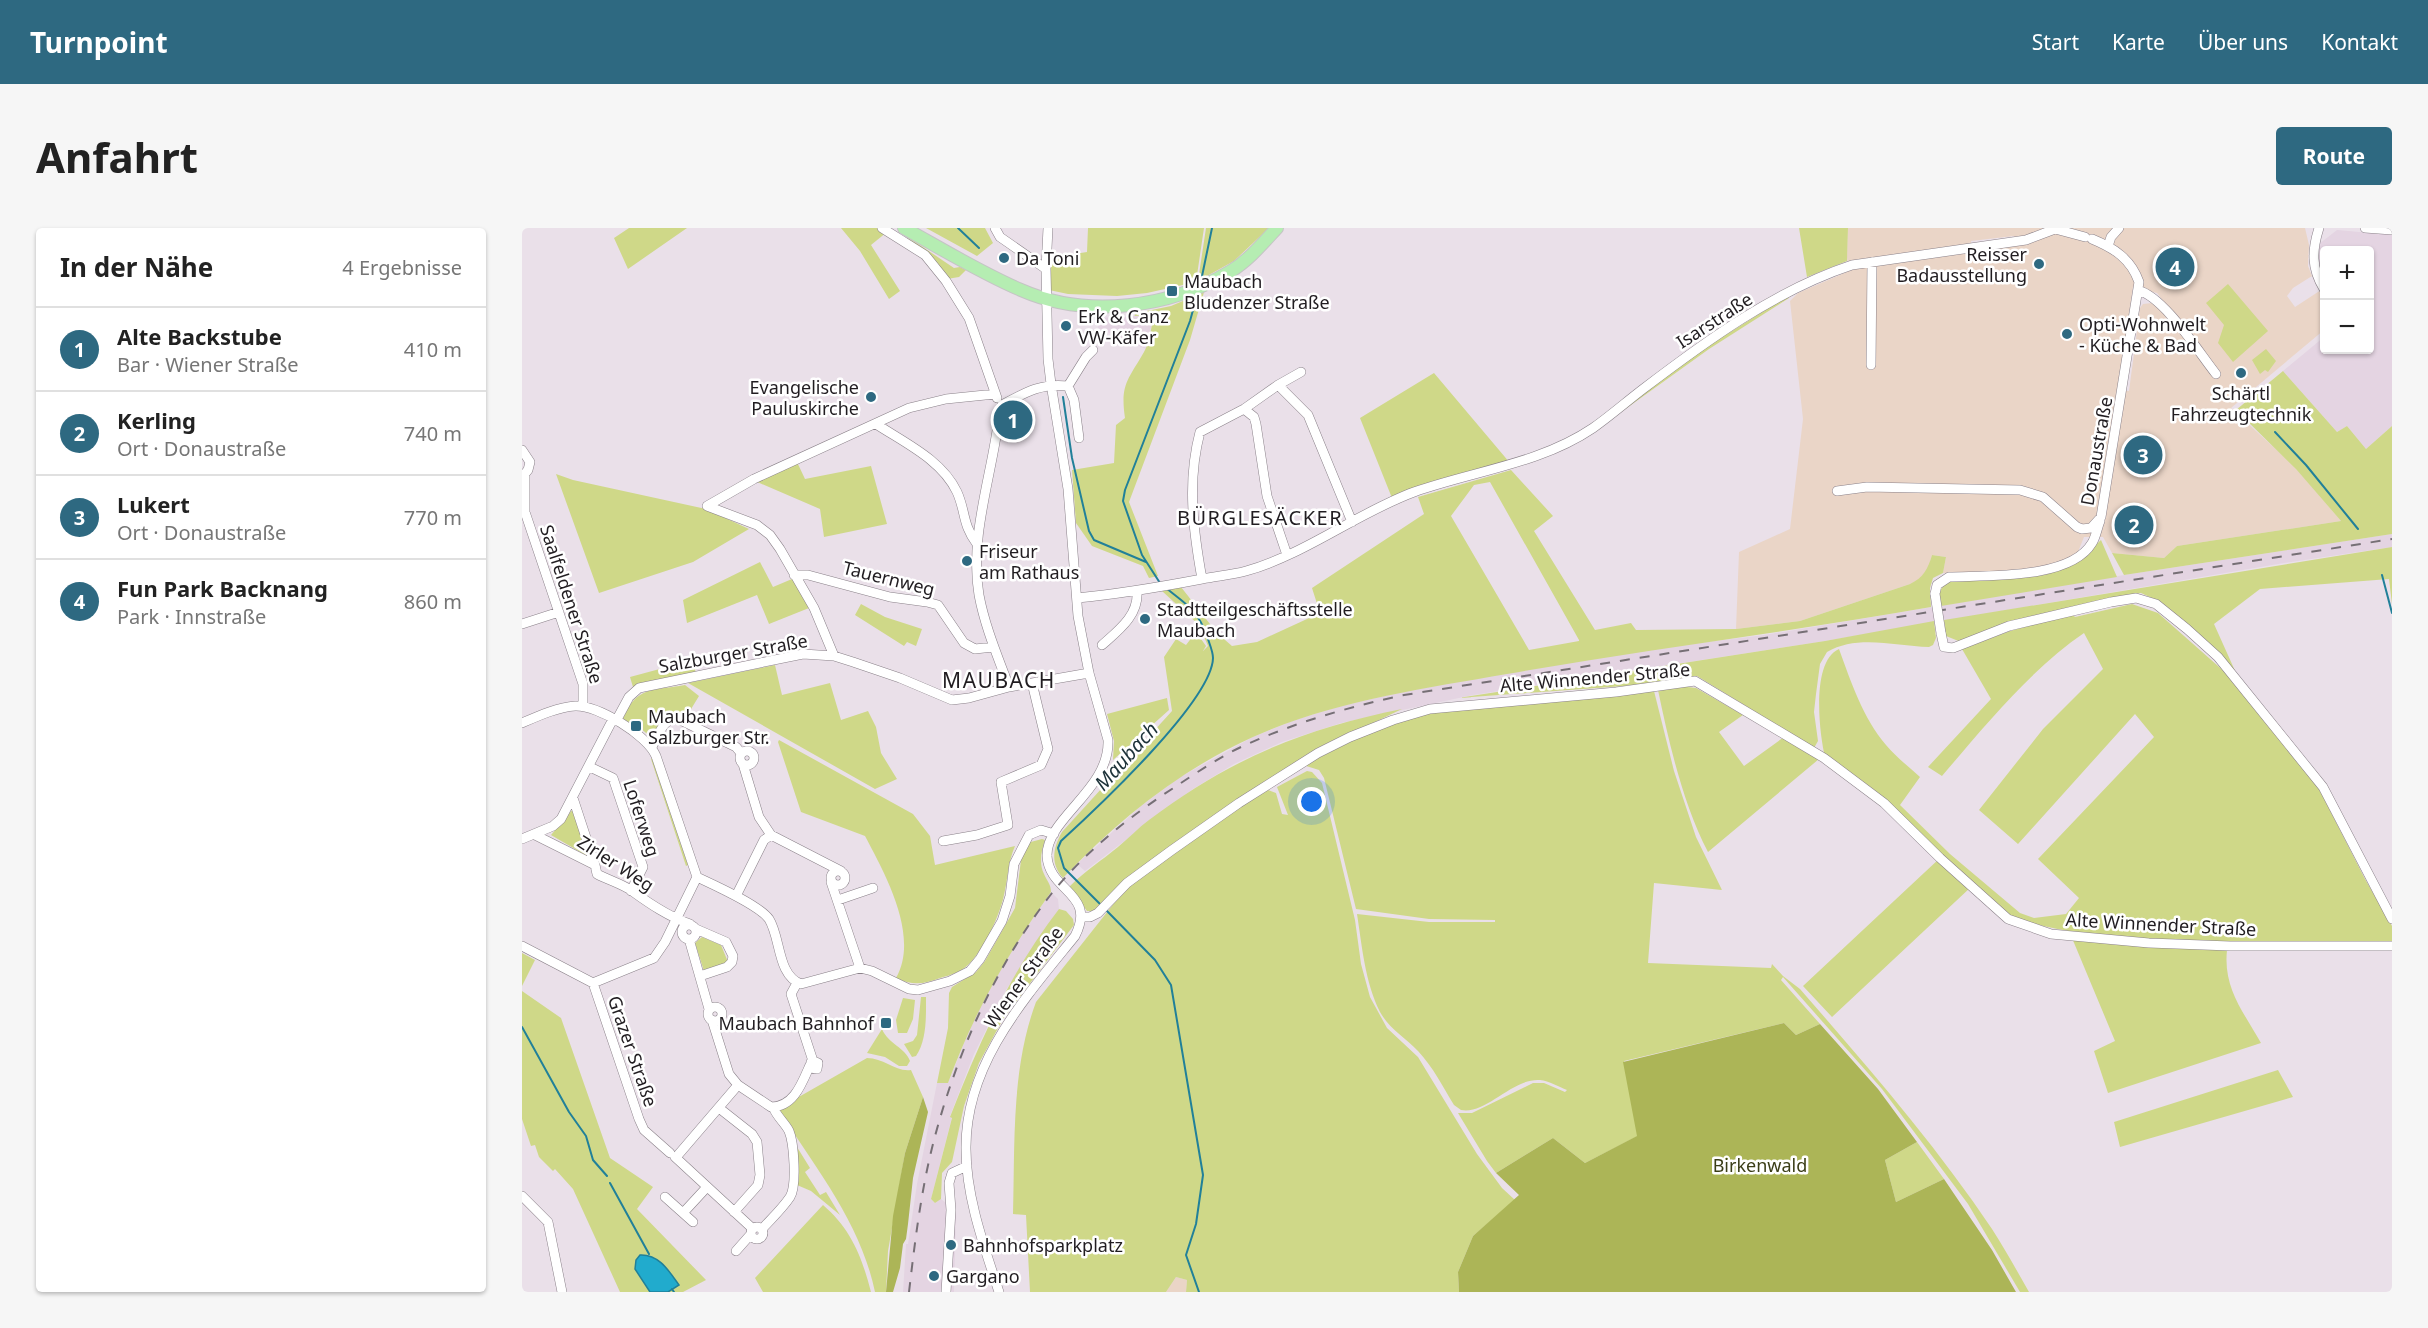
<!DOCTYPE html>
<html lang="de">
<head>
<meta charset="utf-8">
<style>
  body { margin:0; font-family:"Noto Sans",sans-serif; background:#f6f6f6; color:#222 }
  .controls { position:absolute; right:18px; top:18px; display:grid; overflow:hidden; border-radius:6px; box-shadow:0 2px 4px #0004 }
  .controls button { width:54px; height:54px; display:grid; place-items:center; padding:0; border:0; border-bottom:2px solid #e0e0e0; background:#fff; color:#222; font:30px sans-serif }
  .you { position:absolute; left:790px; top:574px; width:21px; height:21px; margin:-15px; border:4px solid #fff; border-radius:50%; background:#1a73e8; box-shadow:0 0 0 9px #1a73e833 }
  .badge { display:grid; place-items:center; width:39px; height:39px; border-radius:50%; background:#2e6981; color:#fff; font-size:20px; font-weight:700 }
  .pin { position:absolute; translate:-50% -50%; border:3px solid #fff; box-shadow:0 2px 6px #0006 }
  .list { margin:0; padding:0; list-style:none }
  h2 { display:flex; justify-content:space-between; align-items:center; height:78px; margin:0; padding:0 24px; font-size:26px }
  h2 small { font-size:20px; font-weight:400; color:#767676 }
  .list li { display:grid; grid-template-columns:39px 1fr auto; gap:18px; align-items:center; box-sizing:border-box; height:84px; padding:0 24px; border-top:2px solid #e0e0e0 }
  .list b { display:block; font-size:22px; white-space:nowrap }
  .list p { margin:0; font-size:20px; white-space:nowrap; color:#767676 }
  .list em { font-size:20px; font-style:normal; color:#767676 }
  .map { position:relative; flex:none; width:1870px; height:1064px; overflow:hidden; border-radius:6px }
  header { display:flex; align-items:center; gap:36px; box-sizing:border-box; height:84px; padding:0 30px; background:#2e6981; color:#fff }
  header strong { font-size:28px }
  nav { display:flex; gap:33px; margin-inline-start:auto; font-size:21px }
  .intro { display:flex; align-items:center; justify-content:space-between; box-sizing:border-box; height:144px; padding:0 36px }
  h1 { margin:0; font-size:42px }
  .button { padding:15px 27px; border-radius:6px; background:#2e6981; color:#fff; font-size:21px; font-weight:700 }
  main { display:flex; gap:36px; padding:0 36px }
  aside { flex:1; background:#fff; border-radius:6px; box-shadow:0 2px 4px #0004 }
  .map>svg:first-child { display:block }
</style>
</head>
<body>
<header>
<strong>Turnpoint</strong>
<nav><a>Start</a><a>Karte</a><a>Über uns</a><a>Kontakt</a></nav>
</header>
<div class="intro"><h1>Anfahrt</h1><a class="button">Route</a></div>
<main>
<aside>
<h2>In der Nähe<small>4 Ergebnisse</small></h2>
<ul class="list">
<li><span class="badge">1</span><div><b>Alte Backstube</b><p>Bar · Wiener Straße</p></div><em>410 m</em></li>
<li><span class="badge">2</span><div><b>Kerling</b><p>Ort · Donaustraße</p></div><em>740 m</em></li>
<li><span class="badge">3</span><div><b>Lukert</b><p>Ort · Donaustraße</p></div><em>770 m</em></li>
<li><span class="badge">4</span><div><b>Fun Park Backnang</b><p>Park · Innstraße</p></div><em>860 m</em></li>
</ul>
</aside>
<div class="map">
<svg width="1870" height="1064" viewBox="0 0 1870 1064">
  <rect width="100%" height="100%" fill="#eae0e9"/>
  <path fill="#ead5c7" fill-rule="evenodd" d="M1326,0h457l4,17 -1,21 4,10 -19,12 -6,8 8,11 26,-17 3,4v36l-93,78 62,57 48,56 -164,25 -13,12 -52,-5 -9,-16h-19l-6,15 -14,8 -24,9 -46,4h-51l3,-16 -14,-2 -4,14 -9,11 -9,4 -110,37 -64,8 3,-77 51,-23 13,-110 -13,-118 8,-8 51,-22 -2,-13zM1492,8l1,7 -43,7 -1,-9zM1619,57l7,6 9,2 23,30 -5,5 -18,-22 -5,-3 -9,1 -3,4 -11,83 -11,-1 15,-103z
    M654,1049l11,3 -1,12h-20z"/>
  <path fill="#e4d4e2" d="M1815,2l55,5v191l-26,23 -19,-23 -10,6 -54,-61 41,-34v13h46v-100h-46v31l-7,-18 2,-19z
    M632,87l-8,34 -48,-21 1,-10z
    M1870,306v13l-108,16 -459,78 -352,54 -132,28 -59,19 -48,22 -41,25 -108,82 -8,-7 64,-58 39,-29 73,-40 42,-17 46,-14 64,-15 237,-41 122,-15 360,-60z
    M529,664l7,7 1,10 -53,81 -32,64 -24,62 2,1 -21,82 4,4 6,-4 15,12 -2,81h-51l3,-48h2l9,-60 20,-101h11l30,-74 25,-47z"/>
  <path fill="#cfd888" fill-rule="evenodd" d="M107,0h58l-59,41 -14,-31z
    M319,0h37l9,4 -16,13 29,46 -11,8 -29,-48z
    M404,0h59l8,15 -16,13z
    M566,0h116l-8,54 -49,11 -30,3 -49,-2 -19,-4v-32l38,-6z
    M684,0h63l-35,33 -36,20z
    M1277,0h49l-1,33 -40,16z
    M386,9l46,31 6,-1 6,3 -7,7 -12,2 -41,-39z
    M1706,56l40,47 -35,31 -15,-19 6,-18 -18,-22z
    M682,64l-14,48 -61,162 29,74 -9,2 -6,-12 -51,-20 -16,-23 -4,-53 42,-7 2,-38 9,-7c-5,-34 3,-38 19,-66 6,-10 7,-25 10,-37l-20,1 3,-3 34,-7z
    M1266,68l1,2 -80,51 -117,84 -12,5 128,-92z
    M1744,121l10,12 -8,11 -3,-2 -5,4 -8,-14z
    M1761,143l54,61 10,-6 19,23 26,-23v108l-268,41 -12,-22 52,5 13,-12 164,-25 -45,-52 -60,-59z
    M912,145l76,90 -118,35 -32,-80z
    M275,234l8,17 66,-13 16,58 -63,13 -4,-28 -65,-28z
    M989,242l42,46 -19,15 61,99 36,-7 5,7 100,-1 64,-8 110,-37c13,-6 18,-15 22,-29l14,2 -3,16 -10,5 -3,10 1,19c-141,25 -283,42 -424,67 -86,15 -174,27 -254,63 -73,33 -135,83 -190,141 -13,-15 -10,-30 -1,-46l110,-121 -8,-54 12,-18 10,6 10,-13 10,14 -3,5 5,-5 -9,-21 -37,-34 19,-4 36,46 15,13 25,-4 63,-29 -8,-25 112,-74 -6,-17zM968,254l89,158v1l-50,9 -78,-134 23,-31z
    M34,246l17,6 133,29 43,20 -56,33 -94,31z
    M1579,312l16,37 -176,29c-3,-12 -3,-18 9,-24l95,-7 40,-20z
    M1870,319v57l-3,-25 -129,10 -46,35 22,49 -82,-74 -13,-6 -33,5 -102,24 -45,20 -15,-6 -2,-16z
    M238,334l13,25 19,-8 17,29 -40,16 -12,-29 -70,28 -4,-23z
    M339,376l24,13 37,12 -6,17 -9,-4 -3,4 -49,-31z
    M1610,376l26,9 77,68 57,73 27,35 46,90 27,47v18c-50,-1 -101,-1 -151,-2 -78,0 -157,-2 -231,-25l-185,-160c-6,-25 -14,-96 14,-108 12,33 24,69 47,96 10,12 23,22 34,32l-20,28 50,49 70,59 14,5 32,-4 13,-16 -41,-39 116,-122 -19,-23 -117,130 -39,-34 64,-81 60,-60 -19,-36c-53,36 -101,95 -142,143l-14,-9 63,-68 -29,-50 48,-18 62,-17 3,3z
    M1412,393l2,17 -3,7 -4,2c-33,-1 -72,-13 -102,5l-7,12 -4,30 -2,18 4,29 -4,7 -117,-72 -45,8 -194,14 367,-57z
    M171,432l3,14 -63,13 -3,-10z
    M253,437l7,30 48,-12 11,37 27,-9 8,16 5,26 16,26 -22,10 -187,-106z
    M163,457l14,11 -14,23 -10,-4 -9,1 -15,21 -11,-9 -17,-9c13,-34 31,-28 62,-34z
    M1158,458l16,2 47,27 -24,17 25,34 40,-29 35,22 -111,93c-25,-48 -39,-109 -50,-162z
    M1132,463l20,80 22,66 26,53 -68,-7 -6,80 123,5 1,-4 11,12 17,13c67,77 135,155 192,240 13,20 25,42 37,63h-9l-52,-88 -86,-115 -99,-112 -2,3 39,44 -24,11 -12,-12 -160,38 14,75 -53,27 -32,-25 -57,35 -9,-12 -29,-48h14l61,-30h11l21,9 2,-2c-8,-3 -18,-9 -27,-10 -28,-2 -54,35 -79,30l-7,-5c-11,-18 -21,-38 -36,-54 -13,-14 -28,-21 -38,-39 -15,-30 -18,-66 -23,-98l72,8h66v-2l-66,-1 -73,-10 -32,-131 -5,-8 -16,-5 7,-6 83,-37 37,-10z
    M645,470l2,12 -56,50 1,-19 -7,-27z
    M880,481l-52,25 -236,156 -19,21h-8l-18,-24c16,-16 32,-26 49,-40 11,-9 20,-19 31,-27 81,-61 154,-91 253,-111z
    M257,512l134,74 17,22 5,29 80,-19c-7,16 -7,32 -11,49 -4,20 -20,54 -35,69 -8,8 -18,11 -29,14 -16,6 -27,8 -44,0 24,-42 -11,-104 -31,-142l-64,-24 -23,-70z
    M130,530l36,107 -2,1 -35,-107z
    M785,543l5,1 10,11 33,137 6,44 9,33 17,31 31,29 59,97 25,34 13,12 -42,36 -15,36 1,20h-273l1,-12 -11,-3 -10,15h-136l-4,-77 -13,-1c2,-70 -2,-145 23,-212l83,-105 16,-16 106,-75 27,-16 8,3 6,21 6,1 -11,-28z
    M51,581l14,47 -36,-21z
    M520,611l3,1c-4,11 -6,24 -1,34 3,7 7,10 7,18 -43,61 -77,120 -103,191h-11l11,-55 1,-35 3,-6 24,-15 9,-11 30,-53 6,-48 6,-17z
    M1418,630l31,29 -139,130 -29,-31z
    M537,681l7,2 7,8 1,6 -71,94 -24,44 -15,43 -12,56 -10,11 -1,26 -6,4 -4,-4 21,-81 -2,-1c29,-74 60,-145 109,-208z
    M180,709l19,8 7,17 -24,9 -9,-28z
    M1550,710l36,6 119,6c-4,38 16,61 34,93l-153,50 -14,-42 21,-10z
    M0,725l13,7 -13,26z
    M0,763l39,27 49,140 43,29 -16,22 69,71 -23,12h-63l-47,-103 -18,-20 -2,2 -14,-14 -4,-12 -4,1 -9,-27z
    M399,769h5c0,19 1,43 -10,59l-4,1 -8,-13 9,-3 4,-6z
    M381,770l12,2 -2,19 -6,14h-9l-2,-13z
    M360,801c6,15 23,18 28,32l-3,5h-8l-14,-9 -18,-4z
    M345,830c17,0 28,14 44,12l12,27 -18,56 -17,98 -2,41h-11c-14,-68 -59,-124 -96,-181l4,-5z
    M1756,842l15,27 -173,50 -6,-25z
    M1395,914l27,37 -48,23 -11,-42z
    M275,919l13,21 -5,4 15,23 6,-3 14,23 -29,-24 -14,-6z
    M301,977c28,24 39,52 48,87h-108l-8,-14z"/>
  <path fill="#acb557" d="M1262,795l12,12 24,-11 58,65 39,53 -32,18 11,42 48,-23 48,71 24,42h-557l-1,-20 15,-36 46,-41 -23,-22 57,-35 32,25 52,-27 -14,-74z
    M401,869l5,15 -15,66 -5,46 -2,15 -3,5 -3,24 -7,24h-7l7,-76 12,-63z"/>
  <path fill="#21abcd" stroke="#218099" stroke-width="1.5" d="M118,1027c19,-1 29,16 39,30l-11,7h-18l-15,-23 1,-9z"/>
  <g fill="none" stroke-linecap="round" stroke-linejoin="round">
    <path stroke="#218099" stroke-width="2" d="M436,0l21,20
      M679,53l11,-53
      M541,169l9,61 17,73 5,9 52,22
      M1753,204l31,33 52,64
      M1860,347l10,38
      M638,355l-18,-28 -19,-54 2,-11 65,-169 8,-29
      M580,678l-38,-38 -6,-20 3,-7c34,-31 151,-140 152,-183 0,-7 -4,-15 -6,-22 -10,-27 -20,-31 -41,-48
      M584,682l49,50 16,25 32,190 -7,49 -10,31 13,37
      M0,799l47,85 17,24 7,24 14,16
      M88,955l39,71
      M150,1061l2,3"/>
    <g stroke="#8a8189" stroke-width="10">
      <path id="minor" d="M360,0l43,27 21,26 23,37 28,80
        M473,0l5,9 46,32
        M1797,0c-7,22 -8,40 5,61
        M1843,0l27,2
        M1533,1l30,8
        M1586,18l3,-9 8,-9
        M1616,62c27,8 59,60 78,84
        M1349,137l1,-103
        M756,157l30,30 44,107
        M546,158l6,14 5,38
        M722,181l10,8 2,7 11,72 20,59
        M354,196c29,19 66,36 81,68 9,20 5,32 20,52
        M0,222l8,12 -2,8 -6,7
        M1315,263l30,-4 153,3 23,7 34,30 5,2 9,-1 10,-11 38,-235c-8,-23 -25,-34 -47,-43
        M0,277l3,7v-38
        M185,278l47,-27 155,-71 37,-9 49,-5
        M185,278l50,19 13,10 10,14 34,59 20,48
        M3,284l58,172v22
        M272,347h14l82,22 37,5 11,3 26,38 11,6 18,-2
        M680,351c-9,-50 -15,-98 -2,-147l44,-23 34,-24 23,-13
        M1413,366l2,-9 12,-8c37,-2 121,3 143,-34 4,-6 5,-15 8,-22
        M555,370c42,-4 83,-11 125,-19 14,-3 30,-4 44,-8 60,-17 111,-58 168,-79 59,-21 126,-28 179,-64 17,-12 33,-26 50,-39 63,-48 133,-99 209,-124l174,-25 29,-11
        M0,396l37,-12
        M1419,405l3,14 9,1 56,-22 102,-24 25,-4 20,6 31,25 31,28 105,130 69,132
        M580,417c17,-15 37,-30 35,-54
        M487,459c-11,-30 -24,-60 -30,-92 -10,-58 13,-120 20,-178l3,-12c24,-13 39,-22 66,-19l18,-29 7,-7
        M94,493l13,-24 10,-9 164,-34 31,2 19,6 47,16 52,22 17,-2 40,-11 80,-14
        M0,495c16,-7 36,-16 53,-17 23,-1 72,29 81,50l41,121c17,8 62,28 72,42 12,19 8,56 32,65l59,-16 12,3 37,18 9,1 32,-9 20,-10 10,-12 22,-38 8,-25 4,-32 15,-29 12,-5 13,4
        M130,519c6,-11 11,-28 24,-29l60,29 5,6
        M218 530a7 7 0 1 1 14 0a7 7 0 1 1-14 0Z
        M221,536l16,53 12,18 70,36
        M68,539l23,11 30,89 -12,24
        M51,570l22,67
        M13,607l60,30 2,9c11,6 25,10 35,17 18,13 37,26 58,33
        M0,611l31,-13 8,-7 52,-100
        M421,613l34,-6 31,-10 -7,-43 40,-17 7,-16 -16,-66
        M309 650a7 7 0 1 1 14 0a7 7 0 1 1-14 0Z
        M309,654l29,86
        M214,668l28,-56 7,-5
        M316,672l35,-12
        M560,689h8l8,-4 29,-30 45,-33 67,-47 79,-50 32,-16 43,-17 37,-11 186,-17 79,-11 129,77 60,45 56,55 68,61 43,15 98,9 81,3h162
        M160 704a7 7 0 1 1 14 0a7 7 0 1 1-14 0Z
        M174,701l30,13 7,14 -1,6 -5,5 -27,9
        M167,711l20,70
        M0,718l71,37 61,-25 11,-16 32,-65
        M71,755l46,136 5,11 26,23
        M275,755l-6,11 22,67 5,2 -1,6 -6,-1v-6
        M186 786a7 7 0 1 1 14 0a7 7 0 1 1-14 0Z
        M190,792l17,54 9,11 33,22c23,0 31,-24 39,-42
        M197,880l33,26 5,8 3,33 -2,10 -24,27
        M156,927l60,-70
        M153,929l78,72
        M0,968l26,26 14,70
        M143,969l28,25
        M161,985l24,-26
        M229 1005a6 6 0 1 1 12 0a6 6 0 1 1-12 0Z
        M240,1001c9,-10 20,-20 28,-32 7,-11 4,-54 -1,-66 -4,-8 -12,-14 -16,-24
        M214,1023l15,-17
        M424,1064l5,-82 -2,-27 3,-10 15,-7
        M477,1064c-15,-46 -33,-95 -33,-143 -1,-85 59,-151 109,-213 22,-43 -26,-44 -28,-80 -1,-38 63,-66 61,-116l-19,-67 -11,-57 -10,-127 -17,-105 -3,-25 -2,-90 2,-41"/>
    </g>
    <g stroke="#c5c4c5" stroke-width="14">
      <path id="major" d="M382,0c38,21 77,45 117,62 66,29 149,18 210,-19 18,-11 32,-28 46,-43"/>
    </g>
    <use href="#minor" stroke="#fff" stroke-width="9"/>
    <use href="#major" stroke="#b5edb2" stroke-width="12"/>
    <path stroke="#766f75" stroke-width="2" stroke-dasharray="10 10" stroke-linecap="butt" d="M387,1064c6,-51 12,-102 25,-152 23,-88 62,-175 118,-247 34,-42 78,-77 123,-106 21,-14 43,-29 66,-40 52,-24 107,-40 163,-52l988,-156"/>
    <g stroke="#8a8189" stroke-width="10" stroke-linecap="butt">
      <path id="minor-bridge" d="M1413,366l6,39"/>
    </g>
    <use href="#minor-bridge" stroke="#fff" stroke-width="9"/>
  </g>
  <g fill="#2e6981" stroke="#fff" stroke-width="2">
    <circle cx="482" cy="30" r="6"/>
    <circle cx="1517" cy="36" r="6"/>
    <rect x="644" y="57" width="12" height="12" rx="3"/>
    <circle cx="544" cy="98" r="6"/>
    <circle cx="1545" cy="106" r="6"/>
    <circle cx="1719" cy="145" r="6"/>
    <circle cx="349" cy="169" r="6"/>
    <circle cx="445" cy="333" r="6"/>
    <circle cx="623" cy="391" r="6"/>
    <rect x="108" y="492" width="12" height="12" rx="3"/>
    <rect x="358" y="789" width="12" height="12" rx="3"/>
    <circle cx="429" cy="1017" r="6"/>
    <circle cx="412" cy="1048" r="6"/>
  </g>
  <g text-anchor="middle" dominant-baseline="central" stroke-width="5" stroke-linejoin="round" paint-order="stroke">
    <g font-size="18" fill="#211d21" stroke="#fff" text-anchor="start">
      <text x="1505" y="26" text-anchor="end">Reisser<tspan x="1505" dy="21">Badausstellung</tspan></text>
      <text x="494" y="30">Da Toni</text>
      <text x="662" y="53">Maubach<tspan x="662" dy="21">Bludenzer Straße</tspan></text>
      <text x="556" y="88">Erk &amp; Canz<tspan x="556" dy="21">VW-Käfer</tspan></text>
      <text x="1557" y="96">Opti-Wohnwelt<tspan x="1557" dy="21">- Küche &amp; Bad</tspan></text>
      <text x="337" y="159" text-anchor="end">Evangelische<tspan x="337" dy="21">Pauluskirche</tspan></text>
      <text x="1719" y="165" text-anchor="middle">Schärtl<tspan x="1719" dy="21">Fahrzeugtechnik</tspan></text>
      <text x="457" y="323">Friseur<tspan x="457" dy="21">am Rathaus</tspan></text>
      <text x="635" y="381">Stadtteilgeschäftsstelle<tspan x="635" dy="21">Maubach</tspan></text>
      <text x="126" y="488">Maubach<tspan x="126" dy="21">Salzburger Str.</tspan></text>
      <text x="352" y="795" text-anchor="end">Maubach Bahnhof</text>
      <text x="441" y="1017">Bahnhofsparkplatz</text>
      <text x="424" y="1048">Gargano</text>
    </g>
    <g font-size="18" fill="#211d21" stroke="#fff">
      <text transform="translate(1192 92) rotate(-33)">Isarstraße</text>
      <text transform="translate(1574 223) rotate(-80)">Donaustraße</text>
      <text transform="translate(367 350) rotate(14)">Tauernweg</text>
      <text transform="translate(50 376) rotate(72)">Saalfeldener Straße</text>
      <text transform="translate(211 425) rotate(-10)">Salzburger Straße</text>
      <text transform="translate(1073 449) rotate(-5)">Alte Winnender Straße</text>
      <text transform="translate(120 590) rotate(72)">Loferweg</text>
      <text transform="translate(94 635) rotate(33)">Zirler Weg</text>
      <text transform="translate(1639 696) rotate(3)">Alte Winnender Straße</text>
      <text transform="translate(501 749) rotate(-54)">Wiener Straße</text>
      <text transform="translate(111 823) rotate(71)">Grazer Straße</text>
    </g>
    <g font-size="18" fill="#3b3e17" stroke="#fff">
      <text x="1238" y="937">Birkenwald</text>
    </g>
    <g font-size="20" letter-spacing="1.5" fill="#211d21" stroke="#fff">
      <text x="738" y="289">BÜRGLESÄCKER</text>
    </g>
    <g font-size="20" font-style="italic" fill="#1d3239" stroke="#fff">
      <text transform="translate(604 528) rotate(-48)">Maubach</text>
    </g>
    <g font-size="21" letter-spacing="1.5" fill="#211d21" stroke="#fff">
      <text x="477" y="452">MAUBACH</text>
    </g>
  </g>
</svg>
<div class="controls">
<button>+</button>
<button>−</button>
</div>
<div class="you"></div>
<div class="pin badge" style="left:491px;top:192px">1</div>
<div class="pin badge" style="left:1612px;top:297px">2</div>
<div class="pin badge" style="left:1621px;top:227px">3</div>
<div class="pin badge" style="left:1653px;top:39px">4</div>
</div>
</main>
</body>
</html>
